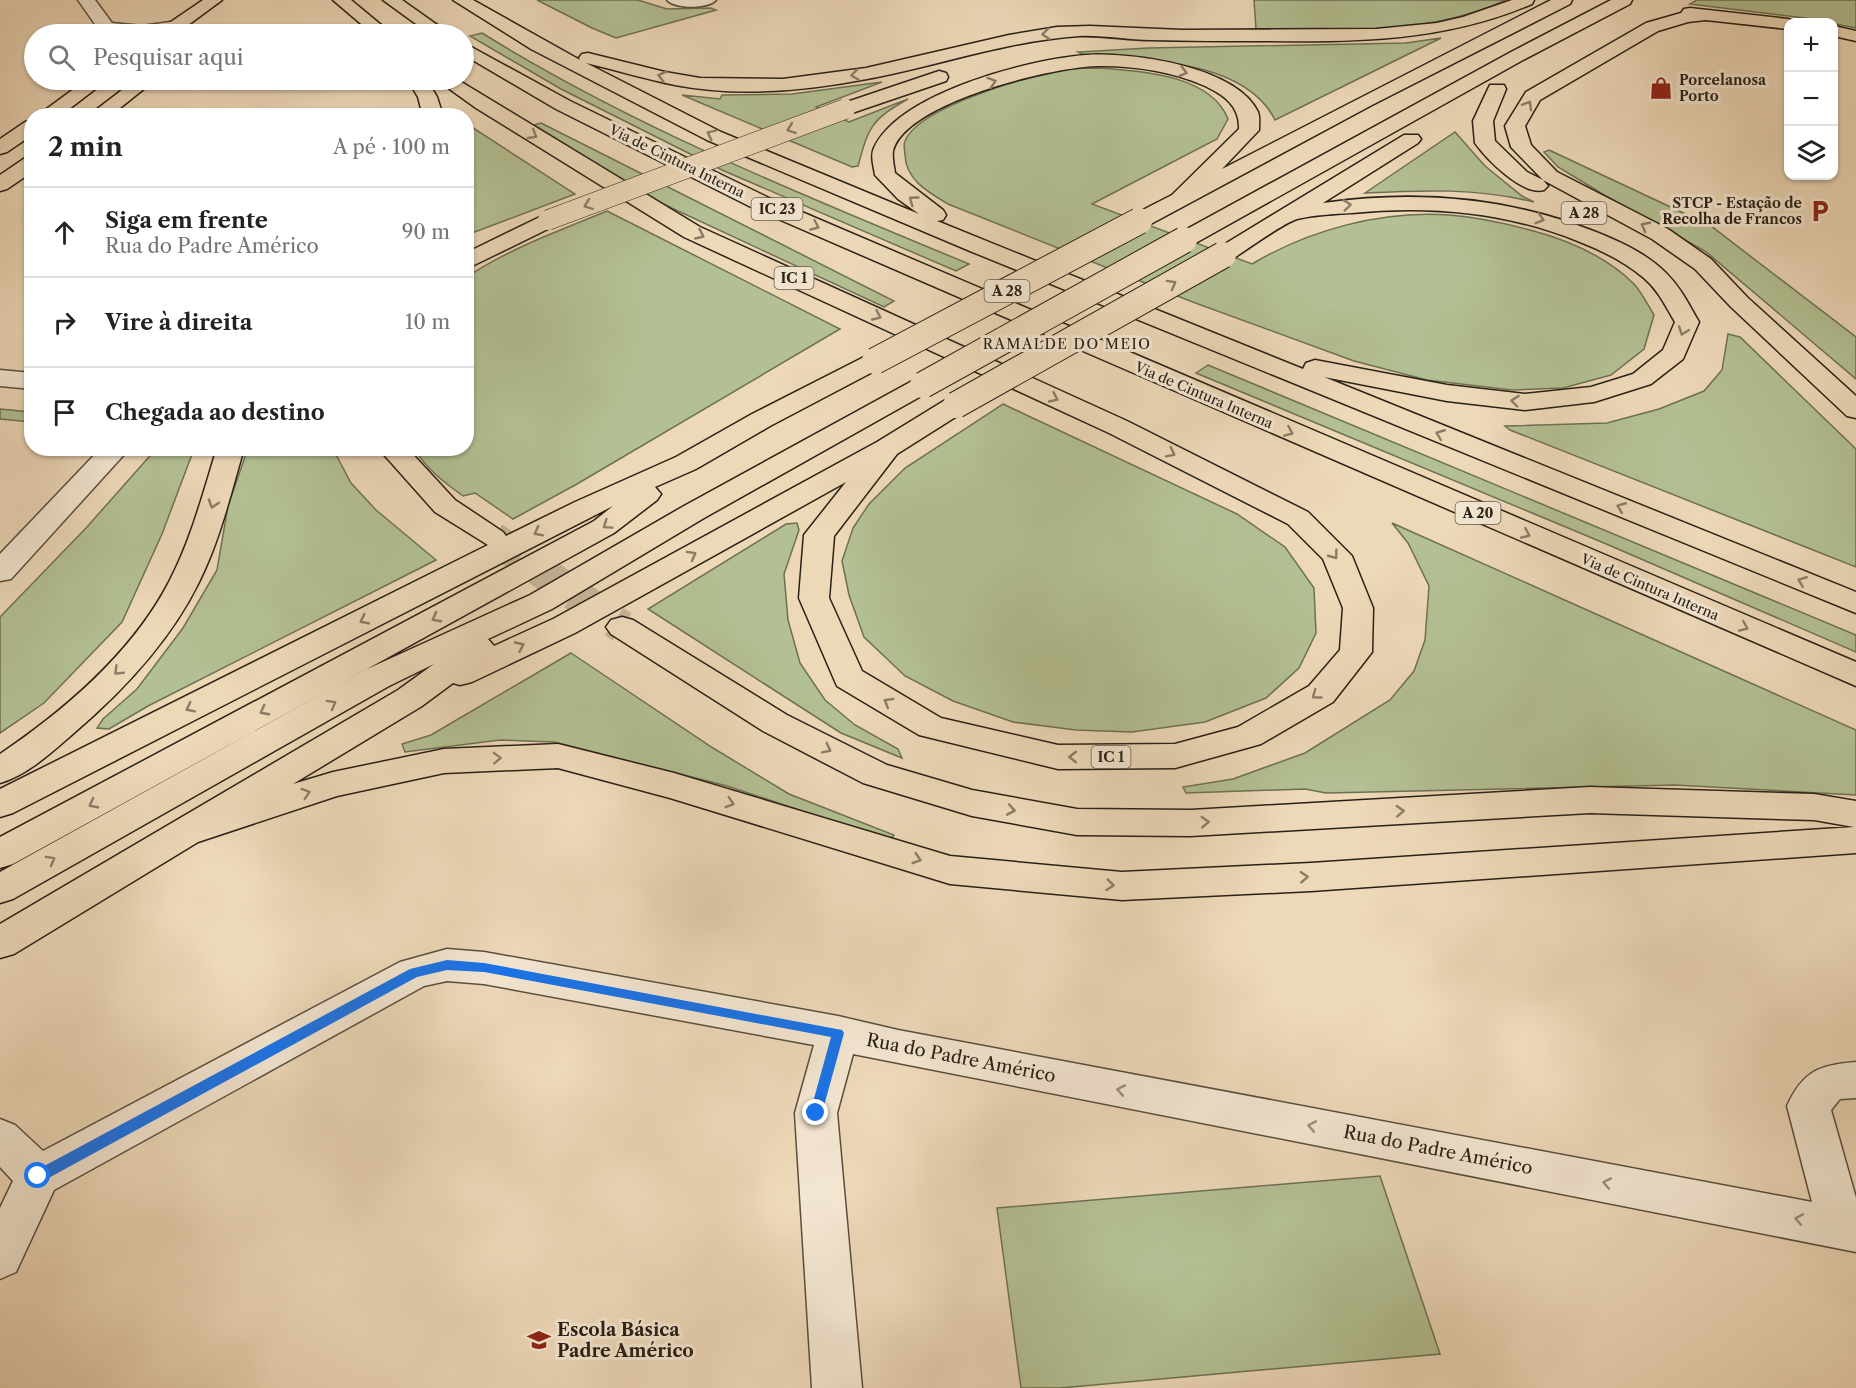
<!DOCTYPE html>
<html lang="pt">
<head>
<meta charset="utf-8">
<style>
  body { margin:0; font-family:"Libre Caslon Text",serif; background:#f2f2f2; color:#222 }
  .controls { position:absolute; right:18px; top:18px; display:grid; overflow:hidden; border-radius:12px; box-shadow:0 2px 4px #0004 }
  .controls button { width:54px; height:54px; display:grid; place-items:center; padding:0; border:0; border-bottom:2px solid #e0e0e0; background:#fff; color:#222; font:30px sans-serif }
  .stop { position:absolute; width:18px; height:18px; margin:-14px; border:4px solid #1a73e8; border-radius:50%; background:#fff }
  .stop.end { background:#1a73e8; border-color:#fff; box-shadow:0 2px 6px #0008 }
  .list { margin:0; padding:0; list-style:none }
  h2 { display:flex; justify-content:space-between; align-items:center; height:78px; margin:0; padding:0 24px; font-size:26px }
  h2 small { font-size:20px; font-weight:400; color:#767676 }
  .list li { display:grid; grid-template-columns:39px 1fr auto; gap:18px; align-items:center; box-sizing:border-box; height:90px; padding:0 24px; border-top:2px solid #e0e0e0 }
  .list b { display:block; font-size:22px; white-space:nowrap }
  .list p { margin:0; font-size:20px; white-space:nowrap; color:#767676 }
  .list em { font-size:20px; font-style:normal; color:#767676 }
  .icon { flex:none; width:33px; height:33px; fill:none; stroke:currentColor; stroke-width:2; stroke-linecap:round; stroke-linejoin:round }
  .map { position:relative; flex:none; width:1856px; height:1388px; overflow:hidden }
  .search { position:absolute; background:#fff; box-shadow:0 2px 4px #0004; left:24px; top:24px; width:450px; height:66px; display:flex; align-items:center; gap:15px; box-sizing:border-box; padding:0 21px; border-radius:33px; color:#767676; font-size:22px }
  .panel { position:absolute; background:#fff; box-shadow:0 2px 4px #0004; left:24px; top:108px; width:450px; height:348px; border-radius:24px }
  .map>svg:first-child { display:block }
</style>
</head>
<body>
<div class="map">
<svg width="1856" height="1388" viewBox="0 0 1856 1388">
  <rect width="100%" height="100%" fill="#edd8b8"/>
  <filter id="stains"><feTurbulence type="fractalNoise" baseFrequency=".00333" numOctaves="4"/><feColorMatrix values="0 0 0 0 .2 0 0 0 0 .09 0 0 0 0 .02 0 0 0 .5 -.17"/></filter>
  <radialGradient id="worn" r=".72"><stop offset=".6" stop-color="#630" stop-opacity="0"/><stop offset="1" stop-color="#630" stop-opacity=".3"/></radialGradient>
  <path fill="#b3c093" stroke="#6e7054" stroke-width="1.5" d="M537,0h101l29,9 44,-1 5,2 -100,28 -24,-10z
    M1254,0h252c-79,36 -165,30 -250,29z
    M1697,0h159v28l-51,-10 -115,-14z
    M482,33c153,95 321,162 487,231l-13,7 -234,-101 -161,-81 -91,-53z
    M1441,38l-166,82c-30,-61 -131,-60 -189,-64l-8,-4 70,-4 258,-5z
    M1101,68c41,3 110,7 127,51l-11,20 -125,65 160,60c57,-34 130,-54 197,-49 27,2 55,8 81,15 38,10 76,26 104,54 8,9 14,21 20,31l-10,34 -33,26 -48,13 -51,2 -85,-10 -73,-19 -164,-60 -242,-97c-20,-12 -42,-24 -43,-49 0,-4 -2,-10 0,-14 13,-34 129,-67 164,-72 11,-1 22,-1 32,-1z
    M882,82l-66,25 33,15 59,-23c-37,21 -39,27 -50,67l-6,1 -170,-72 38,4 2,-4 70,-1z
    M541,123l353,178 -10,6 -238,-111 -112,-71z
    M467,124l108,70 -108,41z
    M1455,132l30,34 37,30 12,6c-56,-14 -111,-12 -169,-9z
    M1549,150l162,76 145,111v42l-151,-128 -99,-55 -48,-29 -14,-15z
    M607,211l233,118 -263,155 -64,35 -38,-26 -12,3c-18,-13 -38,-28 -48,-47l51,-1 1,-171c43,-29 92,-46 140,-66z
    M1728,334l12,3 116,112v118l-346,-137 -5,-4 102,-3 52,-14 45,-18 18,-21z
    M1208,365l648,270v17l-252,-109 -408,-170z
    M1003,404l234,110 48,33 29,41 2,45 -17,35 -33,30 -61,24 -73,10 -56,-2 -63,-8 -60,-21 -48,-25 -41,-39 -15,-42 -7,-34 11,-33 16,-24 36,-36z
    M0,409l31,3v10l-31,-3z
    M248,448l85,1 18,34 25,27 60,50 -288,146 -39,23 -12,-1 6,-9 34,-30 46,-61 34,-58 11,-64z
    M156,449h38l-32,85 -40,88 -78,81 -44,30v-116l86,-89z
    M797,523l2,7 -15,44 4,46 12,43 25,37 30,25 43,24 4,9 -61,-25 -193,-124 138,-85z
    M1392,523l464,207v65l-181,-10 -349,8 -21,-4 -119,4 -3,-6 50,-8 72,-26 85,-53 24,-29 11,-31 4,-54 -21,-43z
    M571,653l142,95 76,46 105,41 -4,5 -163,-54 -173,-44 -54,-2 -95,12 -3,-8 29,-9z
    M1380,1176l60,178 -380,34h-39l-24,-180z"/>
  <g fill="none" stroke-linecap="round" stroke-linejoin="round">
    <path stroke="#c6b398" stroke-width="33" stroke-dasharray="33 16" stroke-linecap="butt" d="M493,538l129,89"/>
    <g stroke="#5a4e3e" stroke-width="3">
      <path id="minor" d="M78,0h17l17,23 30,3 35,-5 6,1 3,4 -3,4 -22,4h-61l-3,-7z
        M667,0h49c-8,9 -41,9 -49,0z
        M0,370l32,3v16l-32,-3z
        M101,448h29l-119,131 -11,2v-27z
        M447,949l37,3 354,64 60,14 914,172 -25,-96c16,-35 32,-41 69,-44v36l-16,1 -9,11 25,88v54l-1003,-198 -16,59 25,275h-50l-17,-275 19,-68 -330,-61 -37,-3 -23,5 -370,204 -38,82 -16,7v-71l13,-27 -13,-14v-48l15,6 28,26 357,-189z"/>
    </g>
    <g stroke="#292016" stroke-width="3">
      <path id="major" d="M203,0h19l-46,34h-19l2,-4z
        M86,80h21l-47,36h-23z
        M135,80h20l-45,36h-22z
        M32,120v15l-25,17 -7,2v-15l25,-17z
        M32,156v16l-25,17 -7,2v-16l25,-17z"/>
    </g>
    <g stroke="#292016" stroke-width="3">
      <path id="highway" d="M333,0h18l41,34h-19z
        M383,0h19l48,34h-20z
        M453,0h20l107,60 -1,-2 3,-4 6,-1 77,19 35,6 83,1 83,-11 143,-33 48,-8 33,-1 92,4 194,-1 61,-6 26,-6 49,-17h22l-2,4c-89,38 -175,38 -270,37 -37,0 -74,0 -111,-1 -24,0 -48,-5 -72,-4 -73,5 -141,30 -212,43 -62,12 -130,18 -192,6 -30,-6 -59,-15 -89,-22l135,69 198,82 -21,-15 -23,-24c-1,-8 -5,-19 -1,-27 25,-55 156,-89 212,-93 45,-3 150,11 172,57 2,5 1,12 1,18l-37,39 329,-169h21l-2,4 -198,101 -225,121 -8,2 -8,-2 -3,-5 3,-5 41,-21 67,-66c1,-23 -15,-34 -34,-43 -32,-14 -68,-20 -103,-20 -44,-1 -197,36 -209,85 -1,7 1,15 2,22l48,37 3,5 -3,5 -6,1 366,148 3,-6 9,-3 132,25 78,9 66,-7 42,-13 30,-24 12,-28c-10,-17 -17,-32 -31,-44 -19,-16 -41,-27 -64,-36 -73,-30 -150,-37 -228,-29 -18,1 -38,2 -55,6 -15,5 -51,31 -66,41l-8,2 -8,-2 -3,-5 3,-5 189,-115h14l3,4 -3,4 -95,60c92,-13 185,-6 273,29 25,10 51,22 70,41 15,15 23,32 33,49l-16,37 -32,25 -57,18 -69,8 -78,-9 -123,-24 532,215v21l-886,-362 -263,-111 -176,-91z
        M1611,0h21l-2,4 -107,56 -331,185 -8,2 -8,-2 -3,-5 3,-5 335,-183z
        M1690,8l98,11 8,3h-8v7l-82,-9 -18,2 -30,9 -118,69 -15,26 6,19 26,27 111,57 43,30 36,38 109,99v22l-9,-2 -116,-109 -36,-38 -43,-30 -109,-59 5,6 -4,4c-21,6 -57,-30 -69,-47l-2,-22 15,-32 2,-4h14l2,4 -13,32 2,20 32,31 16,8 -32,-33 -6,-21 21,-34 120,-69 35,-10 3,-4z
        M1834,26l22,5v10l-22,-5z
        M464,43l106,58 199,97 1087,464v24l-1103,-478 -197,-99 -92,-54z
        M939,71l7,2 2,4 -2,4 -94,32h-14l-3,-4 3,-4z
        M408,80h19l10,17 6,19h-20l-5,-19z
        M437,80h21l242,147 427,194 181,91 44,44 21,52 -1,44 -39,50 -72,42 -86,24 -117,1 -139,-34 -82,-49 -38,-88 5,-63 42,-53 -271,151 -103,49 -12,3 -7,-2 -31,23 -129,78 40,-12 111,-23 114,-5 116,29 276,83 172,16 189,-9 543,-36 -40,-7 -224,-7 -399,23 -114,-1 -105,-19 -109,-33 -100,-52 -152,-97 -5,-7 5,-7 11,-3 11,3 154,95 100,50 85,25 105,19 114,1 399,-23 224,7 42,7v52l-545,38 -189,9 -172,-16 -280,-86 -112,-30 -114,5 -107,23 -139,46 -184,112 -14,4v-34l398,-234 36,-26 -45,22 -376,213 -13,4v-31l365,-202 165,-75 154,-89 230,-126 9,-3 9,3 4,5 -4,5 -228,128 -152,91 -64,30 6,7 59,-27 324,-177 70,-43 9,-2 9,2 4,6 -4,6 -68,43 -63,82 -5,62 33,73 79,47 117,27 117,-1 63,-17 71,-41 31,-36 3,-42 -20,-49 -35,-35 -179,-91 -425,-196 -208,-129z
        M548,213l8,2 3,5 -3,5 -90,44v-16z
        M875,353l9,3 4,5 -4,5 -114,60 -74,43 -41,18 6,7 -4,6 -43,33 -601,331 -13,4v-31l594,-316 19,-15 -600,307 -13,4v-28l488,-244 -53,-33 -57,-64h29l48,52 48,32 3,4 69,-34 101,-45 76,-43 114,-58z
        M217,448h27c-13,45 -24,92 -45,134 -29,59 -75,108 -124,150 -22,19 -47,43 -75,51v-29c65,-44 132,-101 169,-172 22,-42 34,-89 48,-134z"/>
    </g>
    <use href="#minor" fill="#f3e6d1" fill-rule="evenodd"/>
    <use href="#major" fill="#edd8b8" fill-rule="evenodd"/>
    <use href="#highway" fill="#edd8b8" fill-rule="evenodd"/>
    <g stroke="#292016" stroke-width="21" stroke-linecap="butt">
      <path id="highway-bridge-far1" d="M548,220l297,-111
        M1136,222l3,-1"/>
    </g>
    <g stroke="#292016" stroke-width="28" stroke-linecap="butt">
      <path id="highway-bridge" d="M875,361l264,-140
        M923,385l261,-145
        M956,405l267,-150"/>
    </g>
    <use href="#highway-bridge-far1" stroke="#edd8b8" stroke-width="20"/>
    <use href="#highway-bridge" stroke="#edd8b8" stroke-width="26"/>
  </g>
  <defs><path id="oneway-chevron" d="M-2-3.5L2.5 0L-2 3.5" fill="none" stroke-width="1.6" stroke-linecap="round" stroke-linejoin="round" transform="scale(1.5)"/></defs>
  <g stroke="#8b7c67">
    <use href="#oneway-chevron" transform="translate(1046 34) rotate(174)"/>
    <use href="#oneway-chevron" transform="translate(1183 72) rotate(15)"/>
    <use href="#oneway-chevron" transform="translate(855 75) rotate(172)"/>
    <use href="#oneway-chevron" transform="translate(662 76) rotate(-165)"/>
    <use href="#oneway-chevron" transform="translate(992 82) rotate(-18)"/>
    <use href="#oneway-chevron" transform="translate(1528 105) rotate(-59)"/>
    <use href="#oneway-chevron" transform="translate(791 129) rotate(159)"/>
    <use href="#oneway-chevron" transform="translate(711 134) rotate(-154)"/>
    <use href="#oneway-chevron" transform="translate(533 135) rotate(31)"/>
    <use href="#oneway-chevron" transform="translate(913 200) rotate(-144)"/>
    <use href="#oneway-chevron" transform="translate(588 205) rotate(159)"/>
    <use href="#oneway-chevron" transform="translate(1347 205) rotate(-7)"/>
    <use href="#oneway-chevron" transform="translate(1540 219) rotate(17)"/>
    <use href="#oneway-chevron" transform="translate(815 226) rotate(24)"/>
    <use href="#oneway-chevron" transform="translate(1645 226) rotate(-152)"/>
    <use href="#oneway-chevron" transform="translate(700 235) rotate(25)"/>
    <use href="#oneway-chevron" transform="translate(1172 284) rotate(-29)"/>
    <use href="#oneway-chevron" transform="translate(877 316) rotate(25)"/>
    <use href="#oneway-chevron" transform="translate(1683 331) rotate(110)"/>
    <use href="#oneway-chevron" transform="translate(1054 398) rotate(25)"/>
    <use href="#oneway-chevron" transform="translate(1515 401) rotate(-174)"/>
    <use href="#oneway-chevron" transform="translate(1289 432) rotate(23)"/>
    <use href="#oneway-chevron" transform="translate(1440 434) rotate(-158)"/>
    <use href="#oneway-chevron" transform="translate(1171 453) rotate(27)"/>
    <use href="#oneway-chevron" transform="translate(213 504) rotate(108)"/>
    <use href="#oneway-chevron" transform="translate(1621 507) rotate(-158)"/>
    <use href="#oneway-chevron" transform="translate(607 525) rotate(145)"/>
    <use href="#oneway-chevron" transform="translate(538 532) rotate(153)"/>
    <use href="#oneway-chevron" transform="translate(1526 534) rotate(23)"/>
    <use href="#oneway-chevron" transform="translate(692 555) rotate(-29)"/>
    <use href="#oneway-chevron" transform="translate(1334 555) rotate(53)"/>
    <use href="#oneway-chevron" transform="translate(1802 581) rotate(-158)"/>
    <use href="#oneway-chevron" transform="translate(436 618) rotate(152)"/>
    <use href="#oneway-chevron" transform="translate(364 620) rotate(153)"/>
    <use href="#oneway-chevron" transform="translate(1744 627) rotate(23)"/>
    <use href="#oneway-chevron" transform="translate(520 646) rotate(-25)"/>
    <use href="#oneway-chevron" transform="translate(118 671) rotate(136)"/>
    <use href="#oneway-chevron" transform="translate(1316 695) rotate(144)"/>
    <use href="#oneway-chevron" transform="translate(888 702) rotate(-149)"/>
    <use href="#oneway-chevron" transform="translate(332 704) rotate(-29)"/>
    <use href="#oneway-chevron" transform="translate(190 708) rotate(153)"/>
    <use href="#oneway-chevron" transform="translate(264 711) rotate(152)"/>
    <use href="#oneway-chevron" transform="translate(827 749) rotate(27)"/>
    <use href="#oneway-chevron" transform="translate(1073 757) rotate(180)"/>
    <use href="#oneway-chevron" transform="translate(497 758) rotate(-2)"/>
    <use href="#oneway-chevron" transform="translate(306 793) rotate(-18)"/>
    <use href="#oneway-chevron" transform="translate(730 803) rotate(17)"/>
    <use href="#oneway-chevron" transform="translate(93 804) rotate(152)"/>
    <use href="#oneway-chevron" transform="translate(1011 810) rotate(10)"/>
    <use href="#oneway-chevron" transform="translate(1400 811) rotate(-3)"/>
    <use href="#oneway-chevron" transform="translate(1205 822) rotate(-3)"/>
    <use href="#oneway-chevron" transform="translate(917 859) rotate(17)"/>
    <use href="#oneway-chevron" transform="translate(51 860) rotate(-29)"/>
    <use href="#oneway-chevron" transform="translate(1304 877) rotate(-3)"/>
    <use href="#oneway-chevron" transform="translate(1110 885) rotate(6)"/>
  </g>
  <g stroke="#988d7d">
    <use href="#oneway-chevron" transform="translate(1121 1090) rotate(-169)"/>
    <use href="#oneway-chevron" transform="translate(1312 1126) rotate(-169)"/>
    <use href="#oneway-chevron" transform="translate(1607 1183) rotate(-169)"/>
    <use href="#oneway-chevron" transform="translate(1799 1219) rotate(-169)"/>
  </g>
  <path fill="#1a73e8" d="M447,960l37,3 358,67 2,3 -22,80 -6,5 -6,-5 21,-76 -347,-65 -37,-2 -30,7 -374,204h-10l-1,-5 1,-4 377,-203z"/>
  <defs>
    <g id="shop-bare" transform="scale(1.8)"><path d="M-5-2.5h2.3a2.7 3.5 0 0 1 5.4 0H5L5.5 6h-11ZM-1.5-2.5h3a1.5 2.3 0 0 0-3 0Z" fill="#8f2418" stroke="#f3e6d1" stroke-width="2.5" paint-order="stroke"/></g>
    <g id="parking-bare" transform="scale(1.8)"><path d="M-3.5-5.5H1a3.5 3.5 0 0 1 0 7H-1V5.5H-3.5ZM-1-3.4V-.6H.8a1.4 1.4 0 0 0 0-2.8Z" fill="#8f2418" stroke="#f3e6d1" stroke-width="2.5" paint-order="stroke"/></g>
    <g id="school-bare" transform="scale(1.8)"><path d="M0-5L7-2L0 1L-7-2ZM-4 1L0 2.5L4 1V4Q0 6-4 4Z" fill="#8f2418" stroke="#f3e6d1" stroke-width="2.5" paint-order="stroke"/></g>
  </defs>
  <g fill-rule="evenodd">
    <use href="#shop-bare" x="1661" y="88"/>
    <use href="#parking-bare" x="1820" y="211"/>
    <use href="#school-bare" x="539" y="1340"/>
  </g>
  <g text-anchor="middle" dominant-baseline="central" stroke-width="6" stroke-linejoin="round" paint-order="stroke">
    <g font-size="14" font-weight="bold" fill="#292016" stroke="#f3e6d1" text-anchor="start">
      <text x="1679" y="80">Porcelanosa<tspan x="1679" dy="16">Porto</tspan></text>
      <text x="1802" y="203" text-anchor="end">STCP - Estação de<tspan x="1802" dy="16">Recolha de Francos</tspan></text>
    </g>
    <g font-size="14" fill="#292016" stroke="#f3e6d1">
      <text transform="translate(677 161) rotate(26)">Via de Cintura Interna</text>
      <text transform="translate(1204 395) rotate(23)">Via de Cintura Interna</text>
      <text transform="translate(1650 587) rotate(23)">Via de Cintura Interna</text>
    </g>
    <g fill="#f3e6d1" stroke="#665b4e" stroke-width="1.5">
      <rect x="751.5" y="198" width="51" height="22" rx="4.5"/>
      <rect x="1561.5" y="202" width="45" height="22" rx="4.5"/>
      <rect x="774.5" y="267" width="39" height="22" rx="4.5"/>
      <rect x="984.5" y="280" width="45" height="22" rx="4.5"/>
      <rect x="1455.5" y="502" width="45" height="22" rx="4.5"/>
      <rect x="1091.5" y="746" width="39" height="22" rx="4.5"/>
    </g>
    <g font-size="14" font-weight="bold" fill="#292016">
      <text x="777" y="209">IC 23</text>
      <text x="1584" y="213">A 28</text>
      <text x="794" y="278">IC 1</text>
      <text x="1007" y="291">A 28</text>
      <text x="1478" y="513">A 20</text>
      <text x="1111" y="757">IC 1</text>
    </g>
    <g font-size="14" letter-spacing="1.5" fill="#292016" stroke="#f3e6d1">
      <text x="1067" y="344">RAMALDE DO MEIO</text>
    </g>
    <g font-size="18" fill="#292016" stroke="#f3e6d1">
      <text transform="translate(961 1058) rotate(11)">Rua do Padre Américo</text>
      <text transform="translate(1438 1150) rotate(11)">Rua do Padre Américo</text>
    </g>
    <g font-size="18" font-weight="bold" fill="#292016" stroke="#f3e6d1" text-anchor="start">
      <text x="557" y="1330">Escola Básica<tspan x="557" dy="21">Padre Américo</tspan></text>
    </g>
  </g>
  <rect width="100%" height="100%" filter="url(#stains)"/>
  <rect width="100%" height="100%" fill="url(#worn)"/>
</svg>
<div class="controls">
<button>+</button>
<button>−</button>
<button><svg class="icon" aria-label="layers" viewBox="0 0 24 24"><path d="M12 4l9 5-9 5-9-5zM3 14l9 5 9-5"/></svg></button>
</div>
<div class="stop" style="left:38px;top:1176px"></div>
<div class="stop end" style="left:816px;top:1113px"></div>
<div class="search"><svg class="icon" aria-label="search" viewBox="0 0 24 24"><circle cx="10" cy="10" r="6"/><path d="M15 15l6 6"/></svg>Pesquisar aqui</div>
<section class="panel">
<h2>2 min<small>A pé · 100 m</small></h2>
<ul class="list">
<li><svg class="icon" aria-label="ahead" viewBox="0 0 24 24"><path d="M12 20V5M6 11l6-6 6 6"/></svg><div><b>Siga em frente</b><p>Rua do Padre Américo</p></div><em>90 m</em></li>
<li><svg class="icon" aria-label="right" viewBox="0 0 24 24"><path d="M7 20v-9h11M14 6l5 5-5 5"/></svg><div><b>Vire à direita</b></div><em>10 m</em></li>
<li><svg class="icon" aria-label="arrive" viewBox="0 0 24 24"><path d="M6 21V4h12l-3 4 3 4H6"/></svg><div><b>Chegada ao destino</b></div></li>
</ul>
</section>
</div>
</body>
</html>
